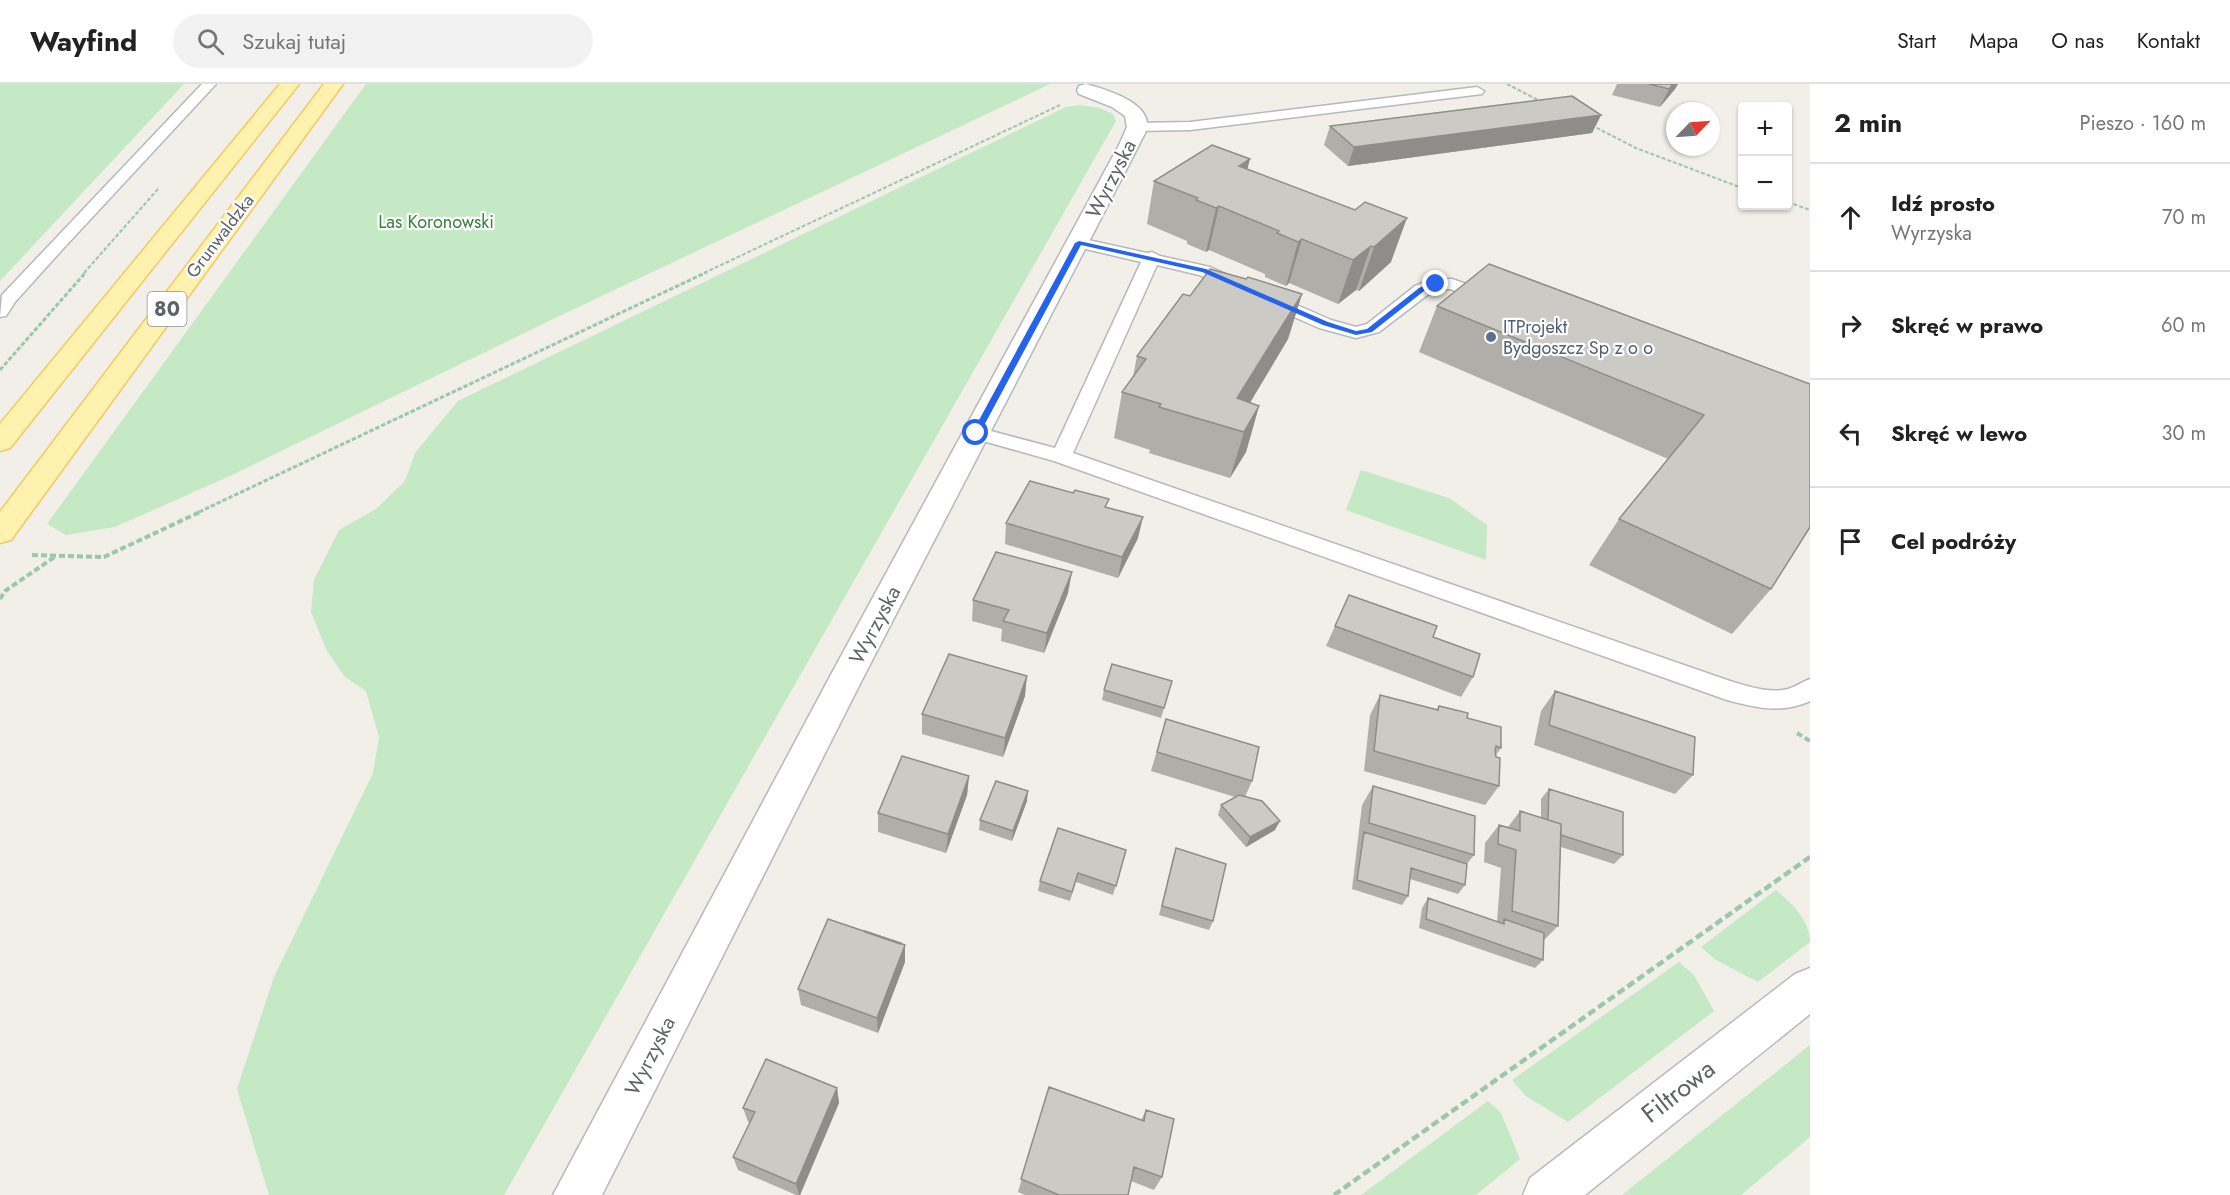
<!DOCTYPE html>
<html lang="pl">
<head>
<meta charset="utf-8">
<style>
  body { margin:0; font-family:Jost,sans-serif; background:#f2f2f2; color:#222 }
  .controls { position:absolute; right:18px; top:18px; display:grid; overflow:hidden; border-radius:6px; box-shadow:0 2px 4px #0004 }
  .controls button { width:54px; height:54px; display:grid; place-items:center; padding:0; border:0; border-bottom:2px solid #e0e0e0; background:#fff; color:#222; font:30px sans-serif }
  .compass { position:absolute; left:1666px; top:18px; width:54px; height:54px; border-radius:50%; background:#fff; box-shadow:0 2px 4px #0004; rotate:65deg }
  .stop { position:absolute; width:18px; height:18px; margin:-14px; border:4px solid #2563eb; border-radius:50%; background:#fff }
  .stop.end { background:#2563eb; border-color:#fff; box-shadow:0 2px 6px #0008 }
  .list { margin:0; padding:0; list-style:none }
  h2 { display:flex; justify-content:space-between; align-items:center; height:78px; margin:0; padding:0 24px; font-size:26px }
  h2 small { font-size:20px; font-weight:400; color:#767676 }
  .list li { display:grid; grid-template-columns:39px 1fr auto; gap:18px; align-items:center; box-sizing:border-box; height:108px; padding:0 24px; border-top:2px solid #e0e0e0 }
  .list b { display:block; font-size:22px; white-space:nowrap }
  .list p { margin:0; font-size:20px; white-space:nowrap; color:#767676 }
  .list em { font-size:20px; font-style:normal; color:#767676 }
  .icon { flex:none; width:33px; height:33px; fill:none; stroke:currentColor; stroke-width:2; stroke-linecap:round; stroke-linejoin:round }
  .map { position:relative; flex:none; width:1810px; height:1111px; overflow:hidden }
  header { display:flex; align-items:center; gap:36px; box-sizing:border-box; height:84px; padding:0 30px; background:#fff; border-bottom:2px solid #e0e0e0 }
  header strong { font-size:28px }
  nav { display:flex; gap:33px; margin-inline-start:auto; font-size:21px }
  .search { width:420px; height:54px; background:#f2f2f2; display:flex; align-items:center; gap:15px; box-sizing:border-box; padding:0 21px; border-radius:33px; color:#767676; font-size:22px }
  main { display:flex }
  aside { flex:1; background:#fff }
  .map>svg:first-child { display:block }
</style>
</head>
<body>
<header>
<strong>Wayfind</strong>
<div class="search"><svg class="icon" aria-label="search" viewBox="0 0 24 24"><circle cx="10" cy="10" r="6"/><path d="M15 15l6 6"/></svg>Szukaj tutaj</div>
<nav><a>Start</a><a>Mapa</a><a>O nas</a><a>Kontakt</a></nav>
</header>
<main>
<div class="map">
<svg width="1810" height="1111" viewBox="0 0 1810 1111">
  <rect width="100%" height="100%" fill="#f1efe8"/>
  <path fill="#c5e8c5" d="M0,0h184l-184,197z
    M366,0h684l-497,235 -321,156 -117,52 -49,8 -19,-11z
    M1080,21l20,3 13,6 3,7 -612,1074h-235l-32,-106 37,-112 99,-204 6,-36 -13,-46 -21,-14 -18,-26 -16,-39 3,-32 25,-50 37,-21 29,-28 10,-28 43,-52 608,-294z
    M1361,386l88,28 38,27 -1,35 -140,-50z
    M1776,806c16,13 34,31 34,52l-52,40 -42,-22 -15,-13z
    M1679,878l15,13 20,36 -146,111 -42,-26 -14,-16z
    M1810,961v92l-69,58h-119z
    M1488,1017l13,12 19,46 -44,36h-115z"/>
  <g fill="none" stroke-linecap="round" stroke-linejoin="round">
    <g stroke="#b5b8bc" stroke-width="3">
      <path id="lane" d="M202,0h14l-155,167 -46,51 -9,14 -6,1 2,-22z
        M1477,3l7,4 -2,3 -292,36 -53,1 -7,-4 7,-4 53,-1z
        M1079,154l68,15 5,-1 8,4 50,11 121,53 25,7 11,-3 48,-38 16,-6 21,-1 43,15 3,4 -3,4 -6,1 -39,-14 -16,1 -55,42 -23,6 -37,-10 -120,-53 -42,-10 -84,188 657,228c18,5 39,13 58,8 7,-2 14,-7 22,-10v22c-29,13 -53,7 -83,-1l-673,-239 -85,-24 -3,-4 3,-4 7,-2 79,21 86,-186 -68,-16 -2,-3 2,-3z"/>
    </g>
    <g stroke="#b5b8bc" stroke-width="3">
      <path id="street" d="M1086,0c18,5 65,18 61,44 -1,5 -6,12 -8,17l-276,533 -261,517h-49l281,-526 285,-524 8,-18 -2,-11 -13,-9 -33,-13 -2,-4 2,-4z"/>
    </g>
    <g stroke="#b6babf" stroke-width="3">
      <path id="secondary" d="M1810,884v46l-225,181h-62l7,-17 265,-204z"/>
    </g>
    <g stroke="#f2c960" stroke-width="3">
      <path id="primary" d="M280,0h19l-289,364 -10,3v-27z
        M324,0h19l-332,456 -11,3v-31z"/>
    </g>
    <path stroke="#9cc7a9" stroke-width="2" stroke-dasharray="4 2" stroke-linecap="butt" d="M1507,0l33,17
      M1591,41l45,23 106,40
      M1788,118l22,8
      M84,189l74,-84
      M704,189l356,-168"/>
    <path stroke="#9cc7a9" stroke-width="3" stroke-dasharray="4.5 2" stroke-linecap="butt" d="M0,286l86,-98
      M199,428l508,-240"/>
    <path stroke="#9cc7a9" stroke-width="4" stroke-dasharray="6 3" stroke-linecap="butt" d="M32,471l72,2 98,-46
      M0,515l5,-8 51,-35
      M1797,649l13,8"/>
    <path stroke="#9cc7a9" stroke-width="4.5" stroke-dasharray="8 4" stroke-linecap="butt" d="M1334,1111l476,-338"/>
    <use href="#lane" fill="#fff" fill-rule="evenodd"/>
    <use href="#street" fill="#fff" fill-rule="evenodd"/>
    <use href="#secondary" fill="#fff" fill-rule="evenodd"/>
    <use href="#primary" fill="#fff2af" fill-rule="evenodd"/>
  </g>
  <path fill="#afaea9" d="M1617,0h61l-3,5 -15,18 -48,-12z
    M1601,31l-9,18 -244,33 -24,-21 6,-19z
    M1247,85l108,41 36,52 -32,29 -3,-1 -18,14 -49,-21 -3,3 -21,-9v-3l-56,-24 -3,2 -19,-8v-3l-40,-17 7,-43z
    M1302,210l-14,45 -38,64 9,3 -13,46 -16,26 -81,-25 1,-3 -36,-12 8,-46 11,-15 4,-21 53,-60z
    M1437,222l373,78 -39,205 -39,45 -143,-69 30,-46 49,-60 -249,-107z
    M1108,424l30,30 -20,40 -113,-34 1,-21z
    M1068,509l-24,60 -43,-12 1,-12 -30,-8 1,-21z
    M1349,511l124,82 -12,20 -135,-51z
    M1172,597l-11,37 -59,-18 2,-10z
    M1555,607l138,84 -18,19 -141,-49 7,-34z
    M1380,611l56,15 3,-4 28,12 34,30 -5,7 3,31 -14,19 -121,-34 6,-56z
    M1025,612l-22,61 -81,-23v-20z
    M1166,635l86,62 -7,16 30,33 -29,17 -28,-32 3,-10 14,-8 -84,-26z
    M969,692l-2,19 -21,58 -68,-21v-19z
    M1373,702l101,69 -7,9 -2,21 -7,9 -48,-15 -2,17 -6,9 -50,-16 10,-84z
    M1549,705l74,66 -9,9 -53,-17 -3,79 -14,14 -1,20 -8,8 -116,-40 3,-20 6,-10 69,24 4,-54 -17,-6 1,-19 14,-18 9,2 12,-16 21,7v-19z
    M1027,717l-15,40 -33,-11 1,-10z
    M1176,764l37,73 -4,9 -50,-15 14,-57z
    M1126,766l-13,45 -37,-13 -6,19 -32,-10 2,-10z
    M905,878l-27,71 -77,-28 -3,-16z
    M1049,1003l92,33 5,-10 16,67 -8,13 -23,-9 -3,14h-103l-7,-3z
    M837,1004l2,15 -39,92h-4l-58,-25 -5,-13 17,-35h-2l-5,-14z"/>
  <path fill="#8f8d8a" d="M1673,0h5l-3,5 -15,18 9,-18z
    M1601,31l-9,18 -244,33 6,-19z
    M1250,75l-11,43v-36z
    M1219,122l-10,44 -3,2 10,-44z
    M1407,134l-16,44 -32,29 15,-44z
    M1302,155l-13,44 -3,3 12,-44z
    M1371,162l-15,44 -18,14 15,-44z
    M1302,210l-14,45 -54,90 3,-31z
    M1259,322l-13,46 -16,26 14,-46z
    M1143,433l-5,21 -20,40 4,-21z
    M1072,488l-4,21 -24,60 3,-20z
    M1027,592l-2,20 -22,61 2,-19z
    M969,692l-2,19 -21,58 2,-19z
    M1028,707l-1,10 -15,40 1,-10z
    M1280,737l-5,9 -29,17 4,-10z
    M905,861v17l-27,71 -1,-15z
    M837,1004l2,15 -39,92h-1l-3,-11z"/>
  <path fill="#cccac5" stroke="#8f8d8a" stroke-width="1.5" d="M1649,0h24l-4,5z
    M1572,12l29,19 -247,32 -24,-21z
    M1212,61l38,14 -11,7 116,44 10,-8 42,16 -33,29 -3,-1 -18,14 -51,-21 -4,3 -21,-9 2,-2 -60,-25 -3,2 -20,-8 2,-2 -44,-17z
    M1489,180l321,120v143l-39,62 -152,-70 85,-104 -267,-109z
    M1210,185l36,10 2,-2 54,17 -65,104 22,8 -15,26 -85,-25 2,-3 -39,-12 24,-33 -9,-3 46,-62 7,2z
    M1030,397l43,12 2,-3 34,9 -4,8 38,10 -21,40 -116,-34z
    M996,468l76,20 -25,61 -44,-12 6,-11 -36,-10z
    M1349,511l88,31 -4,11 47,17 -7,23 -138,-51z
    M949,570l78,22 -22,62 -83,-24z
    M1112,580l60,17 -8,27 -60,-18z
    M1555,607l140,46 -2,38 -144,-50z
    M1380,611l58,15 1,-4 29,7 -1,5 34,9v21l-5,-2 -1,5 1,6 4,1 -1,28 -125,-35z
    M1166,635l93,28 -7,34 -95,-29z
    M902,672l67,20 -21,58 -70,-21z
    M996,697l32,10 -15,40 -33,-11z
    M1373,702l102,30 -1,39 -105,-32z
    M1549,705l74,23v43l-62,-20v-11l-13,-4z
    M1239,711l23,6 18,20 -30,16 -29,-32z
    M1520,727l41,13 -3,102 -46,-15 4,-61 -18,-6 1,-19 21,6z
    M1058,744l68,22 -10,36 -38,-13 -6,19 -32,-11z
    M1364,748l103,32 -2,21 -54,-17 -3,28 -51,-16z
    M1176,764l50,16 -13,57 -51,-15z
    M1428,814l76,26v-5l40,14 -1,27 -117,-41z
    M828,835l77,26 -28,73 -79,-29z
    M865,848v-1l36,12 -1,1z
    M766,975l71,29 -41,96 -63,-27 22,-45 -12,-4z
    M1049,1003l95,34 2,-11 28,9 -12,58 -28,-10 -6,28h-69l-38,-16z"/>
  <path fill="#2563eb" d="M1079,157l127,28 122,53 28,9 11,-2 52,-41 17,-7 3,3 -15,7 -52,41 -16,3 -33,-10 -121,-53 -121,-27 -101,188 -7,2 -1,-2 103,-190z"/>
  <circle fill="#5c6f8a" stroke="#fff" stroke-width="2" cx="1491" cy="253" r="6"/>
  <g text-anchor="middle" dominant-baseline="central" stroke-width="4.5" stroke-linejoin="round" paint-order="stroke">
    <g font-size="18" fill="#348238" stroke="#fff">
      <text x="436" y="138">Las Koronowski</text>
    </g>
    <g font-size="18" fill="#5f6368" stroke="#fff">
      <text transform="translate(220 152) rotate(-53)">Grunwaldzka</text>
    </g>
    <g font-size="18" fill="#4e5e75" stroke="#fff" text-anchor="start">
      <text x="1503" y="243">ITProjekt<tspan x="1503" dy="21">Bydgoszcz Sp z o o</tspan></text>
    </g>
    <rect fill="#fff" stroke="#8f9295" stroke-width="1.5" x="147.5" y="208" width="39" height="34" rx="4.5"/>
    <g font-size="20" font-weight="bold" fill="#5f6368">
      <text x="167" y="225">80</text>
    </g>
    <g font-size="21" fill="#5f6368" stroke="#fff">
      <text transform="translate(1111 95) rotate(-63)">Wyrzyska</text>
      <text transform="translate(875 541) rotate(-62)">Wyrzyska</text>
      <text transform="translate(650 972) rotate(-63)">Wyrzyska</text>
    </g>
    <g font-size="26" fill="#5f6368" stroke="#fff">
      <text transform="translate(1678 1007) rotate(-38)">Filtrowa</text>
    </g>
  </g>
</svg>
<div class="controls">
<button>+</button>
<button>−</button>
</div>
<svg class="compass" viewBox="-18 -18 36 36"><path d="M0-13l5 13h-10z" fill="#e53935"/><path d="M0 13l5-13h-10z" fill="#767676"/></svg>
<div class="stop" style="left:976px;top:349px"></div>
<div class="stop end" style="left:1436px;top:200px"></div>
</div>
<aside>
<h2>2 min<small>Pieszo · 160 m</small></h2>
<ul class="list">
<li><svg class="icon" aria-label="ahead" viewBox="0 0 24 24"><path d="M12 20V5M6 11l6-6 6 6"/></svg><div><b>Idź prosto</b><p>Wyrzyska</p></div><em>70 m</em></li>
<li><svg class="icon" aria-label="right" viewBox="0 0 24 24"><path d="M7 20v-9h11M14 6l5 5-5 5"/></svg><div><b>Skręć w prawo</b></div><em>60 m</em></li>
<li><svg class="icon" aria-label="left" viewBox="0 0 24 24"><path d="M17 20v-9H6M10 6l-5 5 5 5"/></svg><div><b>Skręć w lewo</b></div><em>30 m</em></li>
<li><svg class="icon" aria-label="arrive" viewBox="0 0 24 24"><path d="M6 21V4h12l-3 4 3 4H6"/></svg><div><b>Cel podróży</b></div></li>
</ul>
</aside>
</main>
</body>
</html>
